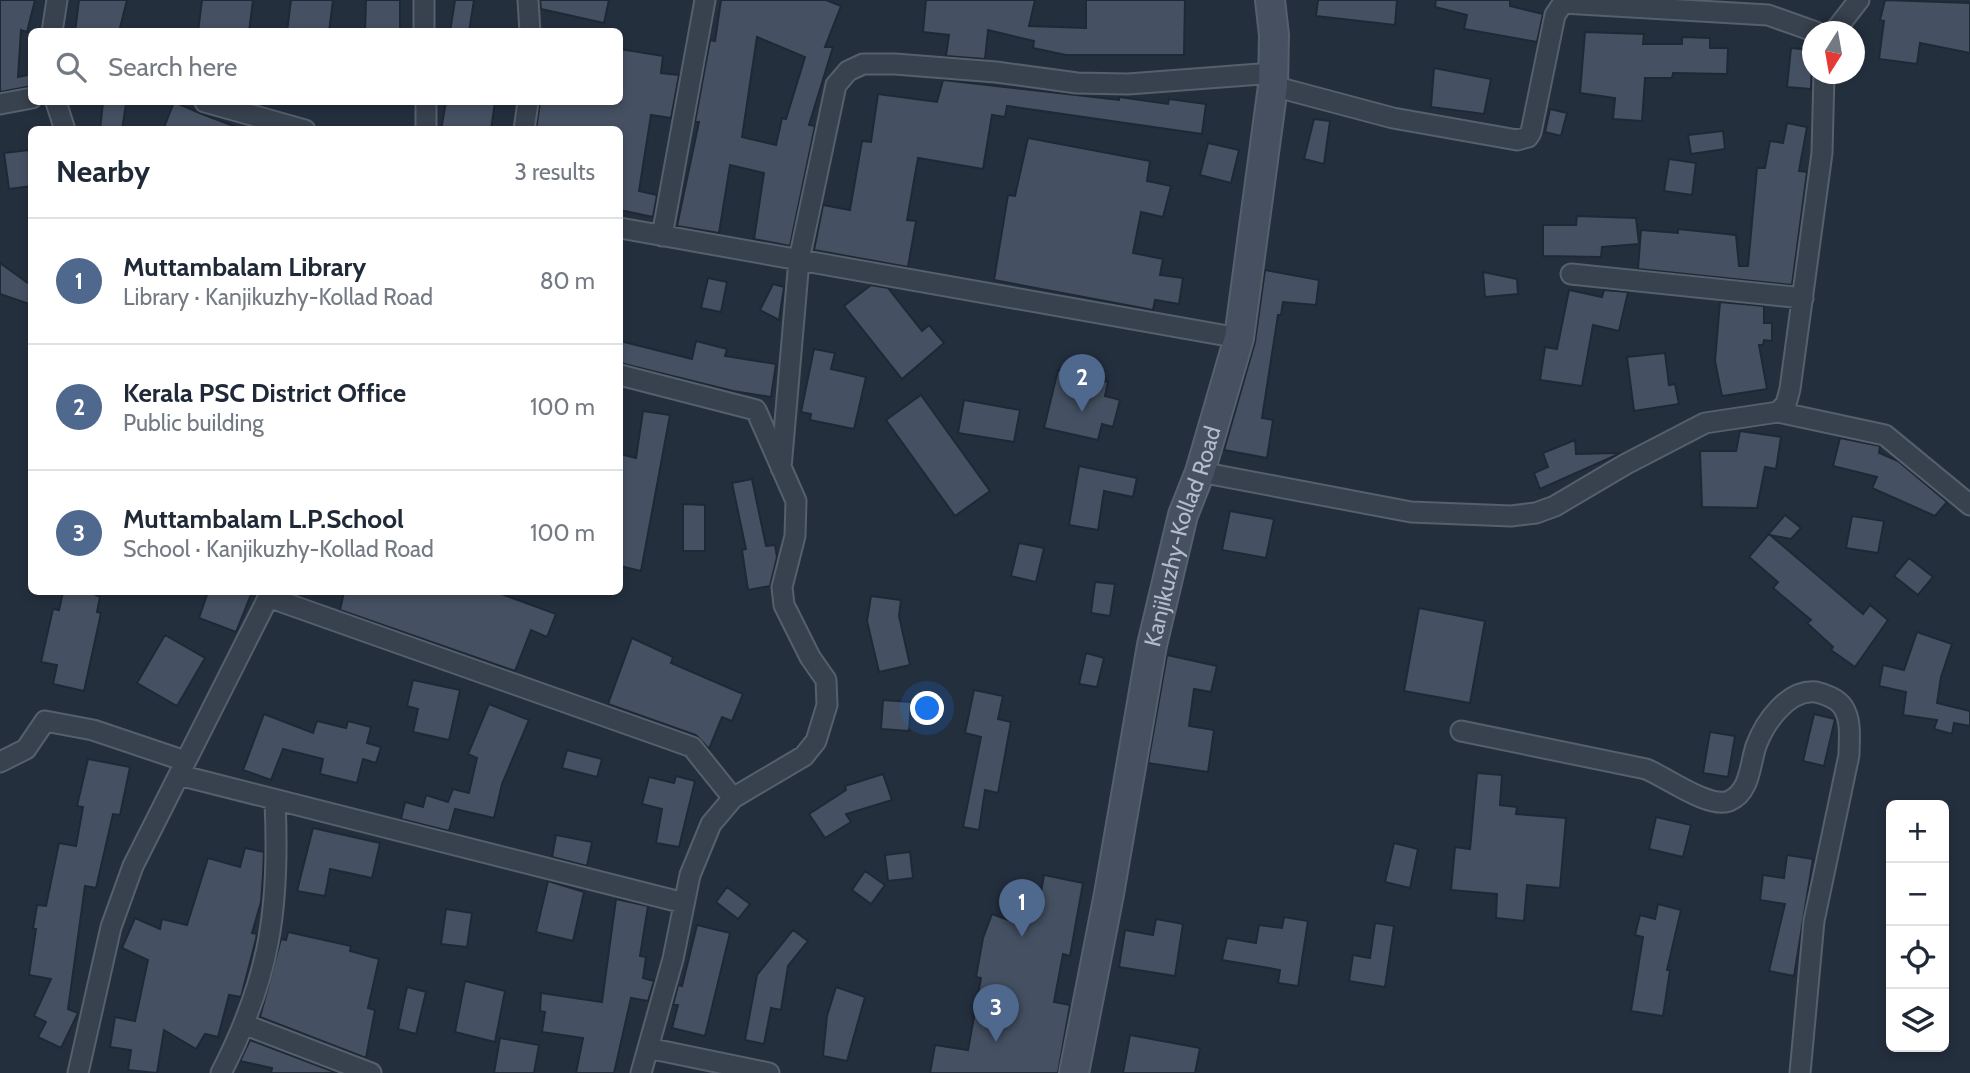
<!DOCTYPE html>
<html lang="en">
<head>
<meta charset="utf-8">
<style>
  body { margin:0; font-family:Cabin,sans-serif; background:#f6f6f7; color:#1f2937 }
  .controls { position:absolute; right:21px; bottom:21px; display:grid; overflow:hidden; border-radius:10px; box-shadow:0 4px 10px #0003 }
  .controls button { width:63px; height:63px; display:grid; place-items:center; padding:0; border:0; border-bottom:2px solid #e0e1e3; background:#fff; color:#1f2937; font:35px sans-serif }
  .compass { position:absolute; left:1802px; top:21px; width:63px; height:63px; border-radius:50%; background:#fff; box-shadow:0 4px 10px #0003; rotate:191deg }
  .you { position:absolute; left:928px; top:709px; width:24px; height:24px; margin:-18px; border:5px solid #fff; border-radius:50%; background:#1a73e8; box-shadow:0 0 0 10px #1a73e833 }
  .badge { display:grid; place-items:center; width:46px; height:46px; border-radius:50%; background:#4f688e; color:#fff; font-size:23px; font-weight:700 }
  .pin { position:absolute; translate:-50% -58px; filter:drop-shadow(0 2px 4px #0008) }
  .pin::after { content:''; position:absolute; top:37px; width:24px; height:21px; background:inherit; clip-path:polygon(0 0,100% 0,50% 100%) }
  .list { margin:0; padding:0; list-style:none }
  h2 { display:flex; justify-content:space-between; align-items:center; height:91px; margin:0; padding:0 28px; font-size:30px }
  h2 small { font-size:23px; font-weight:400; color:#747a83 }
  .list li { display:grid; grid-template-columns:46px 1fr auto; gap:21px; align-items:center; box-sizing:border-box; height:126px; padding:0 28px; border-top:2px solid #e0e1e3 }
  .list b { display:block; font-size:26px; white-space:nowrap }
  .list p { margin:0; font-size:23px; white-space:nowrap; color:#747a83 }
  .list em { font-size:23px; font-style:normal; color:#747a83 }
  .icon { flex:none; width:38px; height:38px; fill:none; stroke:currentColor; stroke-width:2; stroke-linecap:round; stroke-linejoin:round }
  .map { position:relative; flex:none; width:1970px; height:1073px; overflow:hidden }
  .search { position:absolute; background:#fff; box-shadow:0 4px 10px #0003; left:28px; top:28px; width:595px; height:77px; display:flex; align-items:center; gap:18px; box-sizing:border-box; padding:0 24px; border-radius:10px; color:#747a83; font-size:26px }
  .panel { position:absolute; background:#fff; box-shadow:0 4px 10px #0003; left:28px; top:126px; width:595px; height:469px; border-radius:10px }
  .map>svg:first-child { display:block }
</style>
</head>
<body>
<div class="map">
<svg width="1970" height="1073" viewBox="0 0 1970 1073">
  <rect width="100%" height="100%" fill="#242f3e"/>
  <path fill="#455162" stroke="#1f2835" stroke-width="2" fill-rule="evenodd" d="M0,0h35l-8,32 -6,-2 -3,47 14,-3v12l-32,6z
    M79,0h48l-8,32h-44z
    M202,0h51l-4,32h-51z
    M291,0h42l-4,32h-42z
    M366,0h34v32h-35z
    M455,0h19l-5,32h-19z
    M540,0h69l-5,23 -63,-14z
    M721,0h105l15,6 -16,41h8l-24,78 6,1 -25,120 -36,-7 10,-66 -34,-8 -11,68 -42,-7 22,-104h-4l15,-82 5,1zM757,37l48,20 -19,62 -4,-1 -6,27 -34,-8z
    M926,0h109l-6,26 57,2v-28h99l-1,55h-118l-33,-7 1,-7 -46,-11 -3,29 -39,-3 3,-21 -26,-3z
    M1318,0h79l-2,25 -79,-9z
    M1436,0h74v6l33,8 -6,28 -73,-13 3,-14 -32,-8z
    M1885,0l85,3v50l-50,-10 -3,21 -38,-5 5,-38 -4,-1z
    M1585,32l59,2 -1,10h39v-7l28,1v10h18l-1,26 -54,-1 -1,5h-27l-3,43 -29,-2 2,-21 -35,-5z
    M1791,48l21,2 -1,39 -24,-2z
    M620,49l43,7 -2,17 18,2 -8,43 -20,-3 -12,76 18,4 -4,22 -33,-7v-80h-84l4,-28h80z
    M1434,68l57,11 -7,35 -53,-7z
    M943,80l176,20v-3l49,7 1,-5 37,5 -4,30 -195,-28 -2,11 -13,-2 -9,54 -65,-11 -11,62 9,1 -8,46 -94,-17 9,-45 27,5 12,-69 9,1 7,-48 59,8z
    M103,102l23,2 -4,26h-22z
    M174,102l28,12 42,16h-81z
    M446,102h49l-4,28h-50z
    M1550,109l17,4 -6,23 -16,-4z
    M1314,119l16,2 -6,43 -20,-5z
    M1787,123l20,4 -8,44 8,1 -15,113 -154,-16 3,-39 37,3v-4l58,6 3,31h9l9,-98h8l5,-27 13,2z
    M1723,131l2,18 -34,5 -3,-19z
    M1028,138l122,23 -3,20 24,5 -8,31 -22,-5 -8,41 30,6 -3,16 23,3 -4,26 -24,-4 -2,10 -159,-30 14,-85 7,1z
    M1208,143l31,7 -8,33 -31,-8z
    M29,150l3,36 -23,3 -5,-36z
    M1669,159l27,4 -4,32 -28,-4z
    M1577,216l59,2 3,26 -37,3 -1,10 -58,-1v-31h33z
    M0,263l32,23v19l-32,-11z
    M1265,270l54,10 -3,25 -33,-3 -2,13h-3l-16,103 11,2 -6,38 -43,-8 31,-108z
    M1483,272l34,7 1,15 -33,3z
    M708,278l19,4 -6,30 -20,-4z
    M773,284l11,3 -5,33 -19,-10z
    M871,285l17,3 34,43 7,-6 15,18 -42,36 -58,-73z
    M1569,290l33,7 2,-7 24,2 -9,39 -26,-6 -11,61 -42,-6 5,-33 12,2z
    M1720,302l44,4v17h8v18l-8,-1 -1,5h-4l8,44 -45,7 -7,-35z
    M620,341l72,18 4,-18 31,8 -2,7 51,8 -5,33 -38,-6 -113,-28z
    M814,349l21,4 -4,16 35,8 -12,52 -44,-9 1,-6 -10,-2z
    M1665,353l4,32 6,-1 4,20 -45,7 -7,-54z
    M1058,370l50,12 -3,14 15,4 -7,27 -11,-3 -4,16 -54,-12z
    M921,395l69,96 -35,25 -69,-96z
    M964,400l56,10 -6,32 -56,-9z
    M643,411l27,4 -29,156 -21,-5v-112l16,4z
    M1740,431l41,6 -5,32 -11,-2 -8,41 -55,-1 -2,-56h36z
    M1840,438l40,8 -1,7 19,8 49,41 -12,14 -63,-28 5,-11 -44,-11z
    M1575,440l1,14 45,-1 -81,36 -6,-16 14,-6 -5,-14z
    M1079,466l58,12 -4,19 -29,-6 -6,39 -29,-5z
    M752,479l14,67 9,-1 2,12 -7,29 -22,4 -6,-40 4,-1 -14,-66z
    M683,504l22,1v46h-22z
    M1230,511l44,8 -8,39 -44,-8z
    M1785,515l16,13 -10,11 -21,-4 93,79 7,-9 18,15 -33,47 -24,-17 2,-3 -26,-24 4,-3 -38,-32 5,-6 -29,-25z
    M1852,516l32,5 -6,32 -32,-5z
    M1019,543l25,5 -8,34 -25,-6z
    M1909,558l24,19 -15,18 -24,-19z
    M1095,582l20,2 -5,32 -19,-3z
    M63,592h27l10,5 -3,15 4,1 -17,78 -31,-7 4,-19 -16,-3 12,-53 6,1z
    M208,592h44l-16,40 -37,-14z
    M344,592h152l60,22 -9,23 -16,-7 -16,41 -175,-61z
    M871,596l30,4 -2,16 11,49 -31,7 -12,-51z
    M1419,608l66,13 -15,82 -66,-12z
    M1917,632l35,12 -11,33 -4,26 33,8v15l-16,-3 -2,11 -18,-5 3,-9 -34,-5 3,-23 -27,-6 4,-21 21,5z
    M165,635l40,23 -28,48 -40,-23z
    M632,638l41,19 -2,6 72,31 -11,27 -10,-4 -13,32 -13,-14 -88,-31z
    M1086,653l18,5 -7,29 -18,-3z
    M1167,655l50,11 -6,26 -17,-3 -5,37 25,4 -6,42 -60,-9z
    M413,680l47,10 -11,50 -36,-8 5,-23 -11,-3z
    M974,690l29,6 -5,23 13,3 -13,71 -13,-3 -6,40 -16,-3 18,-90 -16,-4z
    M883,700l28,2 -2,29 -28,-2z
    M489,704l40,16 -27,64 -8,34 -39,-9 -6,22 -48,-12 4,-17 18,5 3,-12 22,7 5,-13 16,4 8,-35 -9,-4z
    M264,714l49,19 4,-12 29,7 2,-7 23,6 -4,16 14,4 -5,16 -13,-4 -6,24 -37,-9 3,-15 -40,-10 -12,31 -28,-10z
    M1814,714l21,5 -11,47 -21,-5z
    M1710,732l25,4 -7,41 -25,-4z
    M567,750l35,9 -5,18 -35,-9z
    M88,759l42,8 -10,48 -7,-1 -17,74 -11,-2 -17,123 10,4 -17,35 -23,-11 8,-15 -12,-6 17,-37 -22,-4 7,-46h-3l4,-24 9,1 13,-63 17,3 7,-39 -6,-1z
    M1477,773l25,2 -2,30 17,2 -1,7 50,4 -6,70 -33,-3 -3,36 -28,-3 1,-24 -46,-4 4,-43 15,2z
    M883,774l9,26 -46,14 5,8 -26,16 -16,-24 37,-24 -1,-4z
    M676,776l19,5 -16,66 -23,-4 6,-34 -20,-5 7,-27 25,6z
    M1656,817l35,8 -8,32 -34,-8z
    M313,828l67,15 -8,35 -42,-9 -5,27 -28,-5z
    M556,835l36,7 -5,24 -35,-9z
    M1394,843l24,6 -8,39 -25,-6z
    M245,848l19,4 -1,23 -2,27 -9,31 5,1 -1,5 -15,58 -12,-2 -11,42 -13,-3 -9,15 -32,-19 -7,43 -29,-3 3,-20 -21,-3 5,-30 20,4 13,-61 -26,-12 13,-30 25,11 2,-10 25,6 21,-67 32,9z
    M910,852l3,26 -25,3 -3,-26z
    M1787,855l26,4 -19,117 -25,-5 16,-67 -25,-4 3,-25 21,3z
    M865,871l20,14 -14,19 -19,-14z
    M1044,875l39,8 -13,73 -7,-2 -9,48 16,3 -12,68h-128l5,-28 33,5 13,-72 -5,-1 7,-39 9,-24 19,7 3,-17 24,4z
    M548,881l36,11 -11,49 -37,-9z
    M727,887l23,17 -12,15 -22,-17z
    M616,899l32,7 -8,50 6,1 -3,21 11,3 -6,20 -17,-3 -17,75h-38l7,-35 -41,-6 3,-20 -5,-1 1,-18 61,9z
    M1658,904l23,6 -14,60h3l-7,46 -32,-5 12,-74 -8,-2 5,-20 15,4z
    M446,909l26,4 -5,34 -26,-3z
    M1284,917l24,4 -10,65 -20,-3 2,-13 -58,-10 5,-22 29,5 3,-18 23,3z
    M1156,919l27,5 -8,52 -56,-9 6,-37 28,5z
    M1375,923l19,3 -9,61 -36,-6 4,-26 17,3z
    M697,925l33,8 -25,103 -33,-8 6,-23h-5l5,-20 4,1z
    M793,930l15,11 -20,25 -7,44 -10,-2 -7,36 -19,-4 12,-65z
    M288,932l63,14 -1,5 29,8 -11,49 7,2 -9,48 -106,-41 21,-78 5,1z
    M465,981l40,10 -10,51 -40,-10z
    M407,987l19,5 -10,42 -18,-5z
    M836,987l29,10 -18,64 -24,-5 4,-40z
    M1130,1035l70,13 -5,25h-72z
    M500,1038l39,7 -5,28h-40z
    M250,1040l87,33h-66l1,-5 -32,-7z"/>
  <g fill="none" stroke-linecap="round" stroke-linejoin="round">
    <g stroke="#565f6c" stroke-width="23">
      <path id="minor" d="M424,0v32
        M528,0l2,32
        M52,32l5,-32
        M1834,32l25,-32
        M1273,86l120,32 124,22 11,-3 3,-5 24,-117 8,-12 205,12 48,17
        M56,102l9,28
        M205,102l100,28
        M426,102v28
        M0,104l32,-6
        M524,130l4,-28
        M620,228l619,110
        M662,236l43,-236
        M1571,274l232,24
        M620,375l136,35 40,91 -1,35 -13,51 2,18 26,52 16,23 1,25 -11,36 -12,15 -71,42 -22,26 -21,51 -17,84 -32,114
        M1778,412l107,23 85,70
        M781,468l18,-208 37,-175 12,-14 15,-7h32l101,8 81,11 51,1 146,-11
        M1200,472l211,40 100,4 25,-3 19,-7 71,-42 79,-41 73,-11 8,-8 4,-15 32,-236 2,-79
        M268,597l424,150 41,51
        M1461,731l185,38c20,8 63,40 83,32 21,-8 21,-37 27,-55 9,-24 32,-57 60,-54 9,2 22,7 27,15 9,14 6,32 6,48l-35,166 -14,152
        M0,762l26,-13 19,-28 48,9 92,31
        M179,775l505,128
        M246,1025l125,48
        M648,1048l121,25
        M78,1073l33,-146 22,-61 138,-274
        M221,1073c49,-95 59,-165 54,-271"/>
    </g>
    <g stroke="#565f6c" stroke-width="32">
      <g id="secondary">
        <path id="s1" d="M1074,1073l35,-179 43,-249 31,-130 17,-43 39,-134 34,-252 1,-51 -4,-35"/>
      </g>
    </g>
    <use href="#minor" stroke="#38414e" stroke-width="19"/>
    <use href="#secondary" stroke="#465061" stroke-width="28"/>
  </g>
  <g text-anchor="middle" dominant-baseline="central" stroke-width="5" stroke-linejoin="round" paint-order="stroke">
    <g font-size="23" fill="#b4bcc9" stroke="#1d2633">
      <text stroke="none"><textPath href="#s1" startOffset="548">Kanjikuzhy-Kollad Road</textPath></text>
    </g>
  </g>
</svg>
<div class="controls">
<button>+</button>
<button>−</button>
<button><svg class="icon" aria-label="locate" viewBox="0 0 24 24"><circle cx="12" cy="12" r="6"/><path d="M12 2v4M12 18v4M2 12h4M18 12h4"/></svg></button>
<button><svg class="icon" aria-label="layers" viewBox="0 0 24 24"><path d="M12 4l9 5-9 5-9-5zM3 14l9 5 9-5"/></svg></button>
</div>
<svg class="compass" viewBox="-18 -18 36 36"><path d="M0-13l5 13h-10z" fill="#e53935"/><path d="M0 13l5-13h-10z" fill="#747a83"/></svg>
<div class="you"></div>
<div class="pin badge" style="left:1022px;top:937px">1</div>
<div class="pin badge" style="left:1082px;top:412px">2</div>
<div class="pin badge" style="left:996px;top:1042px">3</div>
<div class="search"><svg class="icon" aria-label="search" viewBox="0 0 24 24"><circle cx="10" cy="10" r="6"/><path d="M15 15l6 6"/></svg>Search here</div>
<section class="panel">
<h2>Nearby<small>3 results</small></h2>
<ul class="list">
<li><span class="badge">1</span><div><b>Muttambalam Library</b><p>Library · Kanjikuzhy-Kollad Road</p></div><em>80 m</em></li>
<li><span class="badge">2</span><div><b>Kerala PSC District Office</b><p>Public building</p></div><em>100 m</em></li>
<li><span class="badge">3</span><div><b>Muttambalam L.P.School</b><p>School · Kanjikuzhy-Kollad Road</p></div><em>100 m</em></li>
</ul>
</section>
</div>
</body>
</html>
